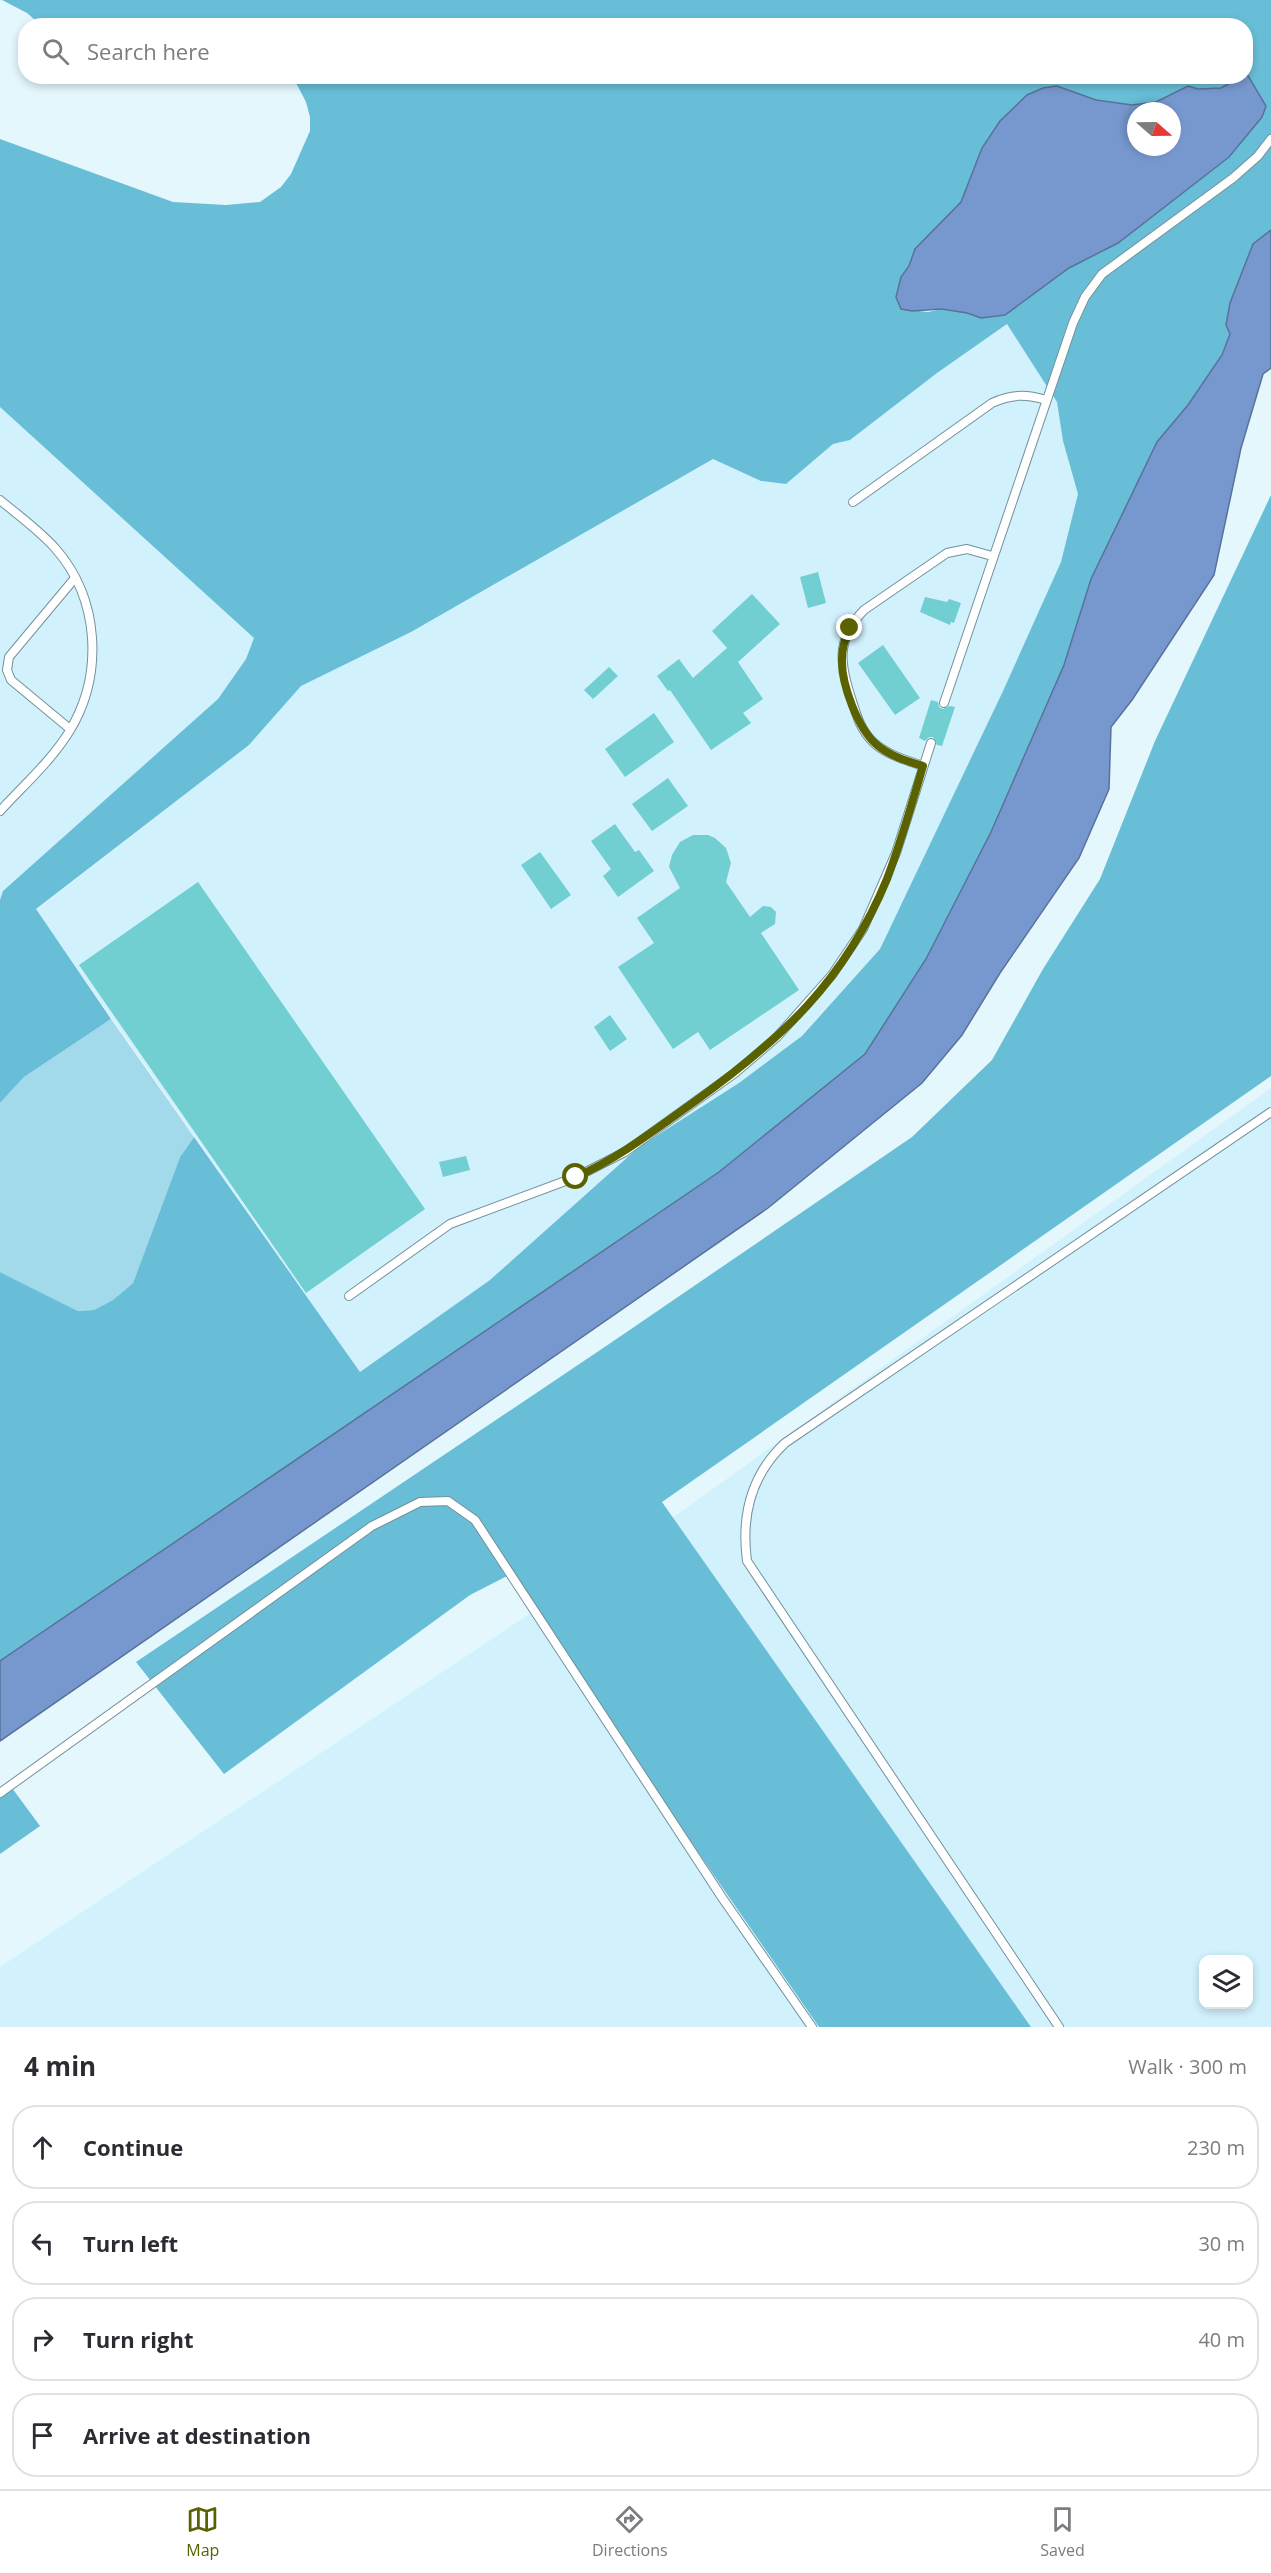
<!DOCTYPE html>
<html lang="en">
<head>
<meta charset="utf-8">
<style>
  body { margin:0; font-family:"Open Sans",sans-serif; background:#f7f7f7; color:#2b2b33 }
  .controls { position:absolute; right:18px; bottom:18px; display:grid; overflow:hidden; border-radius:12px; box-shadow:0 3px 9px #0003 }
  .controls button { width:54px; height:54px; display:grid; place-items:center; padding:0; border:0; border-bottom:2px solid #e1e1e2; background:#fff; color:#2b2b33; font:30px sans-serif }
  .compass { position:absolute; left:1127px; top:102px; width:54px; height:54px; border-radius:50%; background:#fff; box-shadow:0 3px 9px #0003; rotate:110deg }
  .stop { position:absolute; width:18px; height:18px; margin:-14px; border:4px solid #5a6200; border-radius:50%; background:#fff }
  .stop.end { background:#5a6200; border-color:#fff; box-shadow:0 2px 6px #0008 }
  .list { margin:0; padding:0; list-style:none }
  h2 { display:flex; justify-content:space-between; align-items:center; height:78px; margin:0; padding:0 24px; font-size:26px }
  h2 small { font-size:20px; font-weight:400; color:#7c7c81 }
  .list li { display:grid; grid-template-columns:39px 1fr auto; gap:18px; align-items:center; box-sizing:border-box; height:84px; margin:0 12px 12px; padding:0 12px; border:2px solid #e1e1e2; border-radius:24px }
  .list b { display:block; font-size:22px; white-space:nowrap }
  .list em { font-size:20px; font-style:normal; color:#7c7c81 }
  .icon { flex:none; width:33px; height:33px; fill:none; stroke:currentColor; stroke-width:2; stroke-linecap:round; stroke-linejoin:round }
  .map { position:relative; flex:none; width:1271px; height:2027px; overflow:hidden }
  .search { position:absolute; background:#fff; box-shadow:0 3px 9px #0003; left:18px; right:18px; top:18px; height:66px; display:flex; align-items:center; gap:15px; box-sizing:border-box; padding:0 21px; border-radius:24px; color:#7c7c81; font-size:22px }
  .sheet { height:462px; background:#fff }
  nav { display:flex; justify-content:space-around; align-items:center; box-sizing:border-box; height:84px; border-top:2px solid #e1e1e2; background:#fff; font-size:16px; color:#7c7c81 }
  nav a { display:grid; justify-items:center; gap:3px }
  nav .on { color:#5a6200 }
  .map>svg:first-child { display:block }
</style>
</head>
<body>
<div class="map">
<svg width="1271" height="2027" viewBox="0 0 1271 2027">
  <rect width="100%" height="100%" fill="#e4f7fd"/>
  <path fill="#d1f1fc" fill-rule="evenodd" d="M1008,324l49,78 6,39 15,53 -17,68 -58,129 -123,258 -78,87 -312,244 -130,92 -324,-462 213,-165 52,-59 110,-54 302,-173 48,22 25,3 47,-40 17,-4 87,-67z
    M0,407l255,230 -9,22 -28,40 -215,192 -3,9z
    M1271,1088v939h-1271v-60l657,-438zM1204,1960h44v44h-44z"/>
  <path fill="#a3daeb" d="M111,1019l83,118 -14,20 -47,126 -20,17 -19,10 -16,1 -78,-39v-169l24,-26z"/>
  <path fill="#68bed6" d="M2,0h1269v230l-18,14 -23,90 -22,54 -88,161 -80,170 -49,113 -65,127 -61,95 -146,118 -719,489v-389l78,39 16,-1 19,-10 20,-17 47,-126 14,-20 166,235 130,-92 149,-133 100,-64 63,-47 78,-87 123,-258 58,-129 17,-68 -15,-53 -6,-39 -50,-78 -70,49 -87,67 -17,4 -47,40 -25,-3 -48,-22 -302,173 -110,54 -52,59 -213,164 75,110 -87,58 -24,26v-203l3,-9 215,-192 28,-40 8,-21 -254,-231v-268l173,63 53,3 34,-3 21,-15 10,-13 19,-43v-14l-4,-15 -12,-23 -18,-2h967l-22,11 -23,1 -10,-3 -32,16 -24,3 -36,-5 -39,-14 -75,62 -21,54 -46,47 -6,17 -8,11 -5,20 5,12 27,3 14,-3 25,4 14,5 24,-3 64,-47 49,-26 111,-85 37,-50 -20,-32v-49h-1204l-15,-13z
    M1271,495v581l-609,426 369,525h-212l-312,-451 -37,19 -246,179 -88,-112 479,-322 297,-203 80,-77 51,-91 57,-90 55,-138z
    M12,1788l28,38 -40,28v-58z"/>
  <path fill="#7798cf" stroke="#58729a" stroke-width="1.5" fill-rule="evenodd" d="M1247,74l19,32 -4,11 -33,40 -111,86 -49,25 -64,47 -24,3 -14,-5 -25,-4 -30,2 -11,-2 -5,-12 5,-20 8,-11 6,-17 46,-47 21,-54 18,-27 27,-26 16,-7 14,-2 39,14 36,5 24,-3 32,-16 10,3 23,-1zM1136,111h36v36h-36z
    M1271,230v138l-8,6 -22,74 -27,127 -82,125 -21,27 -2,62 -30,69 -79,115 -38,62 -40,48 -154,125 -768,533v-80l719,-489 146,-118 61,-95 65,-127 73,-167 27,-86 66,-137 31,-37 34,-50 8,-21 -4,-9 4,-22 23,-59z"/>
  <path fill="#71cfd2" d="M818,572l8,31 -18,5 -8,-31z
    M752,594l28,30 -42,38 25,37 -20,14 8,10 -40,27 -41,-60 -2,1 -11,-15 22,-17 14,19 34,-30 -15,-17z
    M925,597l22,5 2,-3 12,4 -7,20 -3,-1 -1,3 -30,-13z
    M883,645l37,53 -25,17 -37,-52z
    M609,667l9,9 -25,23 -9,-9z
    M931,700l7,2 1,5 4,2 7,-3 5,1 -13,39 -5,-1 -4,-8h-4l-4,4 -6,-3z
    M654,713l20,29 -49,35 -20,-28z
    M668,778l20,28 -36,25 -20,-27z
    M615,824l20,28 4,-2 15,21 -36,26 -15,-21 8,-7 -20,-28z
    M693,835h15l7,3 11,10 5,15 -5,19 24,35 13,-11 8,1 5,5 -1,12 -14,9 38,57 -89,60 -12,-18 -25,17 -55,-82 36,-24 -17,-25 43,-30 -11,-21 3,-12 8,-13z
    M540,852l31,43 -20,14 -30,-44z
    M198,882l227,327 -119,84 -227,-328z
    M610,1015l17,24 -17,12 -16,-24z
    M466,1156l4,14 -27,7 -4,-15z"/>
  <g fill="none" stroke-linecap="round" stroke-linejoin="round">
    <g stroke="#74919b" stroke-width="10">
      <path id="lane" d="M0,500c18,15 39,30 55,48 45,51 49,127 14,184 -18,29 -46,54 -69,79
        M853,502l139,-99c19,-9 34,-9 54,-3
        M944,703l129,-380 12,-26 17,-23 131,-96 25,-22 13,-17
        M70,729l-59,-49 -4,-10 2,-13 66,-79
        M923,766c-17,-6 -36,-11 -50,-24 -12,-12 -16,-25 -21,-41 -12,-36 -17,-61 12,-91l83,-57 20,-4 25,7
        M349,1296l101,-72 126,-47 49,-25 110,-79 42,-36 55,-62 31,-46 33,-76 35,-110
        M0,1793l372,-267 48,-24 28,-1 27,19 248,379 89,128
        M1059,2027l-312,-466c-6,-45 4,-86 38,-118l486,-331"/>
    </g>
    <use href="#lane" stroke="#fff" stroke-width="8"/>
  </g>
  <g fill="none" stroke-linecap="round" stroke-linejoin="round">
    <path stroke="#5a6200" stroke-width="8" d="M576,1177c43,-19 80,-48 118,-75 88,-63 151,-121 193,-223 14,-37 25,-75 36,-113 -16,-5 -33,-10 -46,-21 -19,-16 -36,-61 -35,-86 0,-11 3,-21 8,-31"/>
  </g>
</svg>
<div class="controls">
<button><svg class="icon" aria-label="layers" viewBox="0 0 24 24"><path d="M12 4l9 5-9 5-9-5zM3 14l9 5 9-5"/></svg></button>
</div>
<svg class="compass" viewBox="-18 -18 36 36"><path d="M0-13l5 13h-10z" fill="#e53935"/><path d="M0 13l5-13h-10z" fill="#7c7c81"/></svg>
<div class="stop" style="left:576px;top:1177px"></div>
<div class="stop end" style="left:850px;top:628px"></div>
<div class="search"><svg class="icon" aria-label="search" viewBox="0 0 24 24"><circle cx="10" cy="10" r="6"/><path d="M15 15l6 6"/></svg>Search here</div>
</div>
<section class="sheet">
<h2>4 min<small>Walk · 300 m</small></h2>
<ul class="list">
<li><svg class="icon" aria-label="ahead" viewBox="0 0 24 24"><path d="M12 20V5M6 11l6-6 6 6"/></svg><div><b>Continue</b></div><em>230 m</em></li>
<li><svg class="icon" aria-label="left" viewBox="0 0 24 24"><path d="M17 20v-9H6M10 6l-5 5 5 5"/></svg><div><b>Turn left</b></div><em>30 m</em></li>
<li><svg class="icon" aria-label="right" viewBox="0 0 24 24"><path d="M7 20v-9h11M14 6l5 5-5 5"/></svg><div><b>Turn right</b></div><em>40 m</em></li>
<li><svg class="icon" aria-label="arrive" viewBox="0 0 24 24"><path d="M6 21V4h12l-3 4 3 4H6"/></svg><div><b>Arrive at destination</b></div></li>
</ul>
</section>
<nav>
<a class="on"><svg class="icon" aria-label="map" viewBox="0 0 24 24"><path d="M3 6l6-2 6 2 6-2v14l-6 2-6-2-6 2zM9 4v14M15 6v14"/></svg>Map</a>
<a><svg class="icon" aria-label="directions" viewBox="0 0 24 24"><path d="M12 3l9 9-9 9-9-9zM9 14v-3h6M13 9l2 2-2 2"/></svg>Directions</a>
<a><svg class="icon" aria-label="saved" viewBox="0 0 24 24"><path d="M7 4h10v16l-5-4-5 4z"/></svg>Saved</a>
</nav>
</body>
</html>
